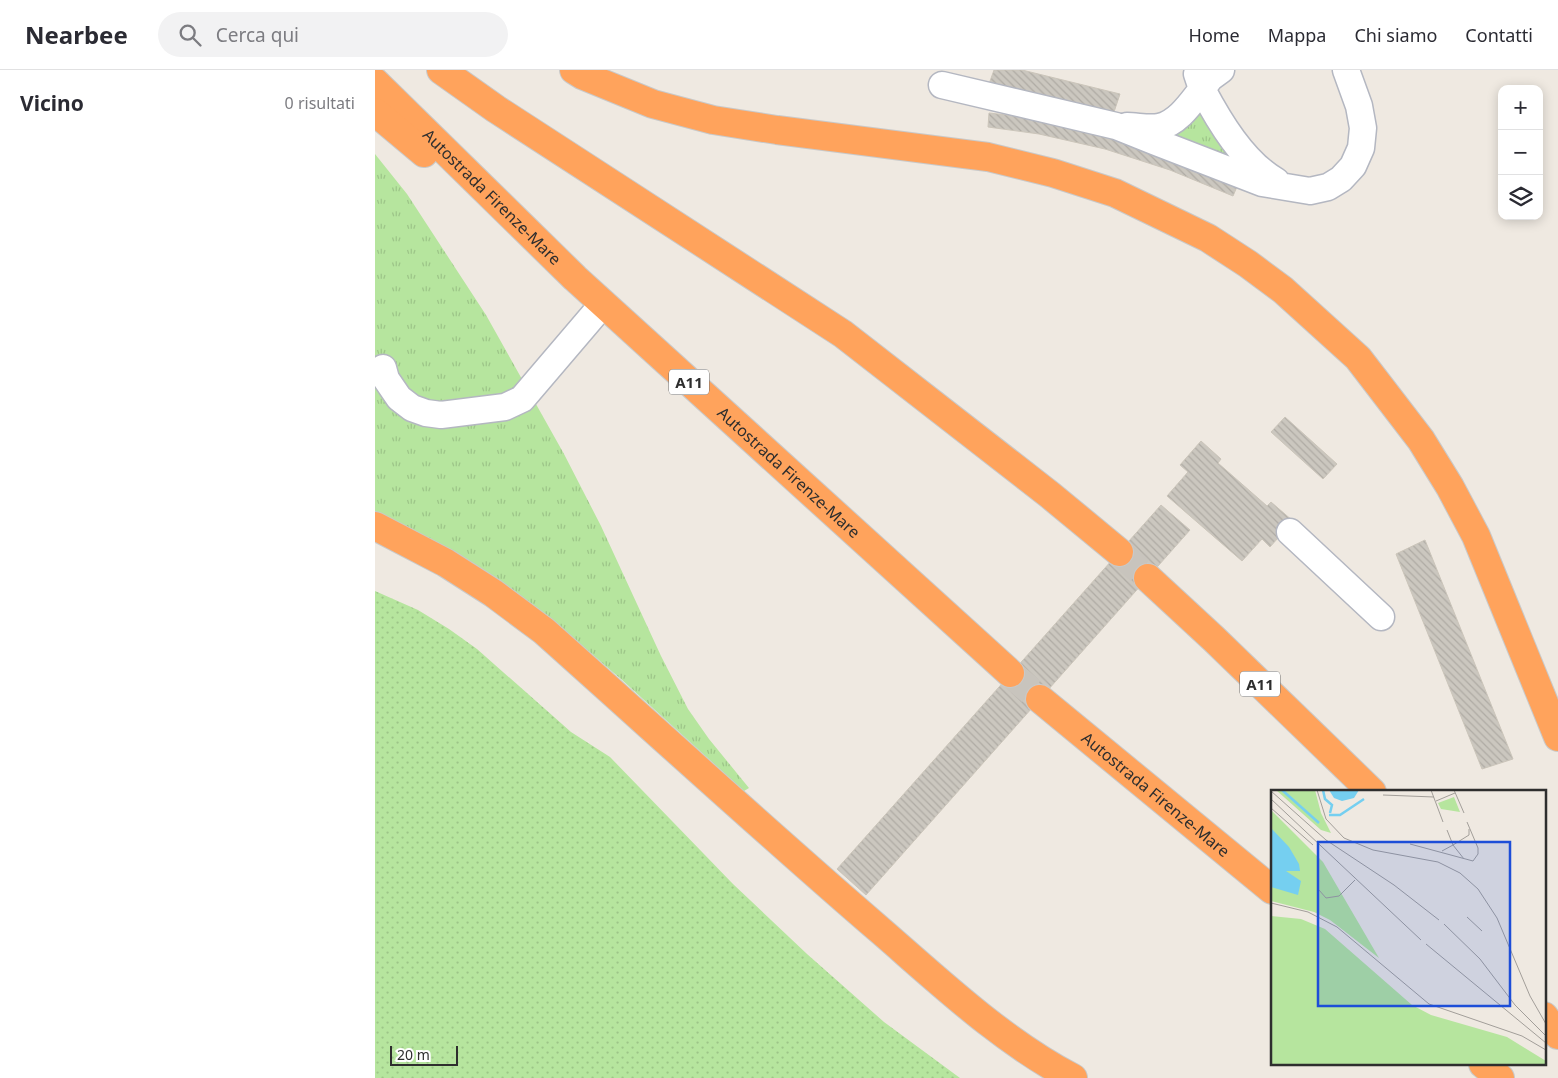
<!DOCTYPE html>
<html lang="it">
<head>
<meta charset="utf-8">
<style>
  body { margin:0; font-family:"Noto Sans",sans-serif; background:#f2f2f3; color:#2b2b33 }
  .controls { position:absolute; right:15px; top:15px; display:grid; overflow:hidden; border-radius:10px; box-shadow:0 2px 12px #0003 }
  .controls button { width:45px; height:45px; display:grid; place-items:center; padding:0; border:0; border-bottom:1px solid #e1e1e2; background:#fff; color:#2b2b33; font:25px sans-serif }
  .scale { position:absolute; left:15px; bottom:12px; width:68px; box-sizing:border-box; padding-left:5px; border:2px solid #2e2e2e; border-top:0; font-size:14px; line-height:18px; white-space:nowrap; color:#2e2e2e; -webkit-text-stroke:4px #fff; paint-order:stroke }
  .list { margin:0; padding:0; list-style:none }
  h2 { display:flex; justify-content:space-between; align-items:center; height:65px; margin:0; padding:0 20px; font-size:21px }
  h2 small { font-size:16px; font-weight:400; color:#7c7c81 }
  .icon { flex:none; width:28px; height:28px; fill:none; stroke:currentColor; stroke-width:2; stroke-linecap:round; stroke-linejoin:round }
  .map { position:relative; flex:none; width:1183px; height:1008px; overflow:hidden }
  header { display:flex; align-items:center; gap:30px; box-sizing:border-box; height:70px; padding:0 25px; background:#fff; border-bottom:1px solid #e1e1e2 }
  header strong { font-size:24px }
  nav { display:flex; gap:28px; margin-inline-start:auto; font-size:18px }
  .search { width:350px; height:45px; background:#f2f2f3; display:flex; align-items:center; gap:12px; box-sizing:border-box; padding:0 18px; border-radius:28px; color:#7c7c81; font-size:19px }
  main { display:flex }
  aside { flex:1; background:#fff }
  .map>svg:first-child { display:block }
</style>
</head>
<body>
<header>
<strong>Nearbee</strong>
<div class="search"><svg class="icon" aria-label="search" viewBox="0 0 24 24"><circle cx="10" cy="10" r="6"/><path d="M15 15l6 6"/></svg>Cerca qui</div>
<nav><a>Home</a><a>Mappa</a><a>Chi siamo</a><a>Contatti</a></nav>
</header>
<main>
<aside>
<h2>Vicino<small>0 risultati</small></h2>
<ul class="list">
</ul>
</aside>
<div class="map">
<svg width="1183" height="1008" viewBox="0 0 1183 1008">
  <defs>
    <pattern id="grass-tufts" width="24" height="20" patternUnits="userSpaceOnUse" patternTransform="scale(1.25)"><rect width="24" height="20" fill="#b6e59e"/><path d="M3 7l-1-3M5 7V3M7 7l1-3M15 17l-1-3M17 17v-4M19 17l1-3" fill="none" stroke="#9dc588"/></pattern>
    <pattern id="park-dots" width="8" height="8" patternUnits="userSpaceOnUse" patternTransform="scale(1.25)"><rect width="8" height="8" fill="#b6e59e"/><path d="M2 2h.1M6 6h.1" fill="none" stroke="#9dc588" stroke-width="1.8" stroke-linecap="round"/></pattern>
    <pattern id="building-back-hatch" width="6" height="6" patternUnits="userSpaceOnUse" patternTransform="scale(1.25)"><rect width="6" height="6" fill="#cbc7bf"/><path d="M-1 5l2 2M0 0l6 6M5-1l2 2" fill="none" stroke="#afaba4"/></pattern>
  </defs>
  <rect width="100%" height="100%" fill="#efe9e1"/>
  <path fill="url(#grass-tufts)" d="M825,38l36,54 -63,-27z
    M0,84l32,40 79,121 78,139 37,72 60,130 27,53 21,30 40,49 -5,3c-41,-37 -82,-75 -123,-112 -42,-36 -83,-73 -130,-104 -36,-24 -76,-45 -116,-63z"/>
  <path fill="url(#park-dots)" d="M0,521l43,19 31,19 28,20 94,83 39,25 123,127 74,70 77,68 76,56h-585z"/>
  <path fill="url(#building-back-hatch)" stroke="#cbc5ba" d="M619,0h28l98,24 -7,21 -124,-31z
    M614,43l54,6 133,36 63,27 -6,14 -63,-26 -65,-21 -66,-15 -51,-7z
    M910,347l52,47 -14,15 -52,-47z
    M826,371l20,18 -3,4 49,43 4,-4 22,19 -23,26 -8,-8 -20,22 -75,-65 21,-24 -8,-7z
    M786,435l29,25 -324,365 -29,-26z
    M1050,470l88,219 -31,10 -86,-215z"/>
  <g fill="none" stroke-linecap="round" stroke-linejoin="round">
    <path stroke="#c8c4bd" stroke-width="28" stroke-dasharray="28 14" stroke-linecap="butt" d="M744,482l29,26
      M635,603l30,26"/>
    <g stroke="#b4b7c1" stroke-width="29">
      <path id="minor" d="M846,0l-11,8 -8,11c17,32 41,73 74,92
        M567,15l174,41 40,16 106,41 48,8 18,-4 13,-8 12,-13 8,-18 2,-20 -4,-22 -13,-36
        M752,56c10,0 22,3 32,1 19,-4 32,-24 43,-38l-5,-15
        M8,298l3,11 13,19 13,10 14,5 15,2 64,-8 17,-8 81,-95
        M915,462l91,85"/>
    </g>
    <g stroke="#c9c9c9" stroke-width="30">
      <g id="highway">
        <path d="M66,0l55,39 347,225 207,161 69,57"/>
        <path d="M199,0l8,5 71,29 60,16 64,10 211,27 65,16 62,20 93,45 40,26 35,26 75,68 63,82 29,47 26,49 82,201"/>
        <path id="s1" d="M0,12l200,196 435,395"/>
        <path d="M0,42l49,41"/>
        <path d="M0,456l71,37 47,30 51,38c112,100 223,202 337,300 60,52 121,110 192,147"/>
        <path d="M773,508l66,61 158,153"/>
        <path id="s2" d="M665,629l232,191"/>
        <path d="M1169,946l14,19"/>
        <path d="M1108,994l17,14"/>
      </g>
    </g>
    <use href="#minor" stroke="#fff" stroke-width="26"/>
    <use href="#highway" stroke="#ffa35c" stroke-width="28"/>
  </g>
  <g text-anchor="middle" dominant-baseline="central" stroke-width="5" stroke-linejoin="round" paint-order="stroke">
    <g fill="#fff" stroke="#6d6d6d" stroke-width="1">
      <rect x="294" y="299.5" width="40" height="25" rx="4"/>
      <rect x="865" y="601.5" width="40" height="25" rx="4"/>
    </g>
    <g font-size="15" font-weight="bold" fill="#2e2e2e">
      <text x="314" y="312">A11</text>
      <text x="885" y="614">A11</text>
    </g>
    <g font-size="16" fill="#2e2e2e" stroke="#fff">
      <text stroke="none"><textPath href="#s1" startOffset="164">Autostrada Firenze-Mare</textPath></text>
      <text stroke="none"><textPath href="#s1" startOffset="569">Autostrada Firenze-Mare</textPath></text>
      <text stroke="none"><textPath href="#s2" startOffset="150">Autostrada Firenze-Mare</textPath></text>
    </g>
  </g>
  <g transform="translate(896 720)">
    <rect width="275" height="275" fill="#efe9e1"/>
    <path d="M5,0h39l6,23 10,20 -10,-3zM183,7l6,15 -19,-3 -3,-6zM0,20l52,52 56,96 -49,-38 -16,-8 -43,-11z" fill="#b6e59e"/>
    <path d="M0,126l30,3 24,10 87,76 19,10 76,22 39,24v4h-275z" fill="#b6e59e"/>
    <path d="M58,0h30l-5,8 -12,3 -8,-3zM0,38l18,19 10,17 1,7h-14l15,10 -3,14 -27,-8z" fill="#75cff0"/>
    <path fill="none" stroke="#75cff0" stroke-width="2.5" d="M11,0l37,33M52,0l2,9 7,6 -2,8M58,25h11l24,-16"/>
    <path fill="none" stroke="#a29e99" stroke-width="1" d="M46,0l9,29 18,19 29,12 65,12 22,11 18,16 19,29 33,78 16,28M160,0l12,32M183,0l10,23M0,1l55,49 68,45 45,35M112,5l51,2M0,9l150,141M165,11l19,-8M0,18l42,37M139,54l63,17 5,-7v-6l-11,-26M171,61l11,-6 -6,-15M193,69l-11,-14 16,-10v-6M48,100l7,8 13,-2 16,-16M0,113l37,9 29,15 92,77 93,32 24,14M196,127l15,14M173,134l36,35 35,46 31,31M155,154l120,99"/>
    <path fill="#1d4ed8" fill-opacity="0.15" stroke="#1d4ed8" stroke-width="2.5" d="M47,52h192v164h-192z"/>
    <rect width="275" height="275" fill="none" stroke="#2e2e2e" stroke-width="2.5"/>
  </g>
</svg>
<div class="controls">
<button>+</button>
<button>−</button>
<button><svg class="icon" aria-label="layers" viewBox="0 0 24 24"><path d="M12 4l9 5-9 5-9-5zM3 14l9 5 9-5"/></svg></button>
</div>
<div class="scale">20 m</div>
</div>
</main>
</body>
</html>
